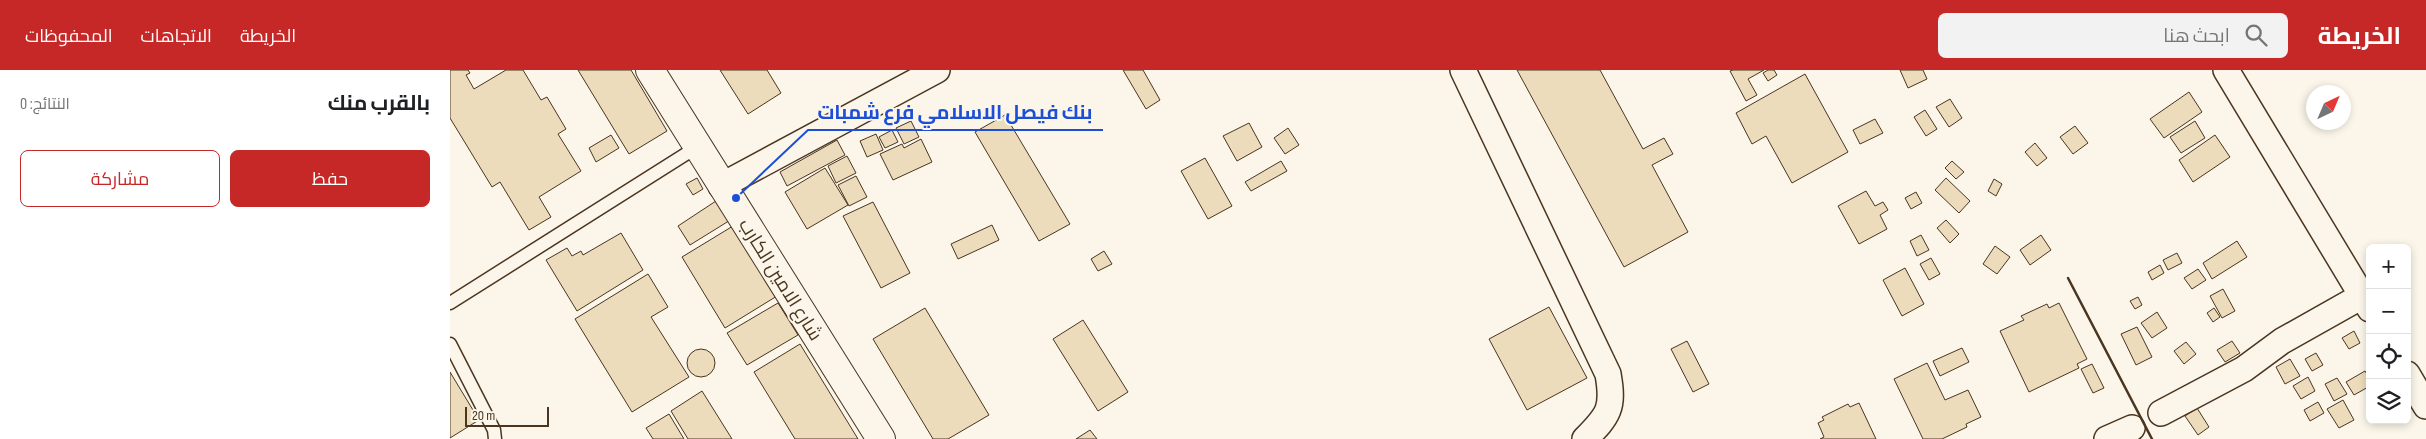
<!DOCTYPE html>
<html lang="ar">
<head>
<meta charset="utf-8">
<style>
  body { margin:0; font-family:"Sofia Sans Condensed",Cairo,sans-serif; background:#f2f2f2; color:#202124; direction:rtl }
  .controls { position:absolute; right:15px; bottom:15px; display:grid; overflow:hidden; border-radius:8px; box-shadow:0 2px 8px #0003 }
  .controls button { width:45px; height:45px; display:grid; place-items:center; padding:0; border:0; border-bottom:1px solid #e0e0e0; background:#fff; color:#202124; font:25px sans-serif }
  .compass { position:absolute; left:1856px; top:15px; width:45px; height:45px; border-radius:50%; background:#fff; box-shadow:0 2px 8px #0003; rotate:44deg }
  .scale { position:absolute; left:15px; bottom:12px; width:84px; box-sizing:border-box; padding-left:5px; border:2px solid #4a3520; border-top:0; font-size:14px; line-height:18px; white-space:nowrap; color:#4a3520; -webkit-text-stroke:4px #fbf6e9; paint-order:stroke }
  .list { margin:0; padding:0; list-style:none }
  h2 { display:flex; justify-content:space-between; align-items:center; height:65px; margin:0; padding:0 20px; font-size:21px }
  h2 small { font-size:16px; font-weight:400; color:#757577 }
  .actions { display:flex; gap:10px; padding:15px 20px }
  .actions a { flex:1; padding:11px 0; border:1px solid #c62828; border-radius:8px; text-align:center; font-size:18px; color:#c62828 }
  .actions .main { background:#c62828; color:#fff }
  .icon { flex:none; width:28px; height:28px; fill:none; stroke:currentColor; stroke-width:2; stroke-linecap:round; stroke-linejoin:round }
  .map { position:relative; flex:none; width:1976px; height:369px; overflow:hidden; direction:ltr }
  header { display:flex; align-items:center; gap:30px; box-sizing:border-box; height:70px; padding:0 25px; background:#c62828; color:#fff }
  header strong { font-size:24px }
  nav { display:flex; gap:28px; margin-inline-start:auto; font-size:18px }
  .search { width:350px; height:45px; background:#f2f2f2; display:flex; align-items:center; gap:12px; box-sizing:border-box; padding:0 18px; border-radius:8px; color:#757577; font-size:19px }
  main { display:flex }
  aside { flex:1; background:#fff }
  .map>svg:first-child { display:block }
</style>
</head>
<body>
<header>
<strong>الخريطة</strong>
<div class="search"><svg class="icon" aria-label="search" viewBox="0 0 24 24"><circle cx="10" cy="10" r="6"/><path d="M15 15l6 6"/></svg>ابحث هنا</div>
<nav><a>الخريطة</a><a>الاتجاهات</a><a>المحفوظات</a></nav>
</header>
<main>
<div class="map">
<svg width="1976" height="369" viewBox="0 0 1976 369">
  <rect width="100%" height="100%" fill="#fbf6e9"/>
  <path fill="#ecdcbc" stroke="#4a3520" d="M0,0h18l2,3 -4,2 8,14 32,-19h17l18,30 6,-3 19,32 -8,5 23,37 -42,26 12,20 -22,13 -29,-48 -8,5 -42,-69z
    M128,0h53l36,61 -38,23z
    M270,0h47l14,23 -33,21z
    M673,0h20l17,30 -14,9z
    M1067,0h83l43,79 21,-11 9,16 -21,11 36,67 -64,35z
    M1283,0h31l-16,9 9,16 -11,6 -16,-30z
    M1318,0h6l3,5 -9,6 -5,-8z
    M1450,0h23l4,9 -19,9z
    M1355,4l43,78 -56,31 -26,-47 -14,8 -16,-31z
    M1739,22l13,20 -38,26 -14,-19z
    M1500,29l12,19 -13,9 -13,-20z
    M1475,40l12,19 -11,7 -12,-19z
    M555,45l65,109 -31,17 -64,-109z
    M1425,49l8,14 -23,11 -7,-14z
    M461,51l8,16 -15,7 -8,-16z
    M1745,51l10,17 -24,15 -11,-16z
    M799,53l13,24 -25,14 -14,-25z
    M1625,56l13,17 -15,11 -13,-17z
    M838,58l11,17 -14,9 -11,-16z
    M442,60l6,12 -13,6 -6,-11z
    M426,64l7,16 -16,7 -7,-16z
    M161,65l8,13 -23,14 -7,-14z
    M1765,65l15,22 -37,25 -14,-22z
    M471,69l11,23 -39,18 -13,-26 22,-10 2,4z
    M387,70l8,15 -58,31 -7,-14z
    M1585,73l12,15 -10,8 -12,-14z
    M397,86l9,17 -20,10 -8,-17z
    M755,88l27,48 -24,13 -27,-48z
    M831,91l6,10 -36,20 -6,-9z
    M1502,91l12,11 -8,7 -11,-11z
    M375,98l23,37 -41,24 -22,-37z
    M406,106l11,21 -18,9 -11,-21z
    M247,108l6,11 -10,6 -7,-11z
    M1496,108l24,23 -11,12 -24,-23z
    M1544,109l8,5 -6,12 -8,-5z
    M1416,121l9,15 8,-4 5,8 -8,5 7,14 -28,15 -21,-38z
    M1466,122l6,11 -11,6 -6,-11z
    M269,129l13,20 -42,26 -12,-19z
    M423,132l37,71 -29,15 -38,-72z
    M1496,150l13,14 -9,9 -13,-15z
    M542,155l7,15 -41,19 -7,-15z
    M283,156l44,70 -52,32 -43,-71z
    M171,163l22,37 -66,41 -31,-51 21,-12 5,8 9,-5 2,4z
    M1471,165l8,15 -12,6 -7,-15z
    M1591,165l10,15 -21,15 -10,-15z
    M1787,171l10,16 -35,22 -9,-16z
    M1545,176l15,11 -13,17 -14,-10z
    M654,181l8,13 -14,7 -7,-12z
    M1727,183l5,10 -14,7 -5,-10z
    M1481,188l9,16 -11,6 -9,-16z
    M1710,195l4,8 -12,7 -4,-8z
    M1455,198l19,36 -22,12 -19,-36z
    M1748,199l8,11 -14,9 -8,-11z
    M198,204l20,33 -17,10 38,60 -57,35 -57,-93z
    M1773,219l12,22 -13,7 -12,-22z
    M1688,227l4,8 -7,4 -5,-8z
    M328,233l20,32 -51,30 -20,-32z
    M1609,233l28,56 -10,5 2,4 -50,24 -29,-61 24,-11 -3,-4 26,-12 2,4z
    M1099,237l38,71 -60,32 -38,-71z
    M475,238l64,107 -41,24h-15l-60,-100z
    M1764,238l6,9 -7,5 -6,-9z
    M1707,242l10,16 -15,10 -11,-15z
    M633,250l45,72 -30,19 -45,-72z
    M1687,257l15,30 -16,8 -15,-31z
    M1904,261l6,12 -11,6 -7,-11z
    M1237,271l22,43 -16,8 -22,-43z
    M1782,271l8,12 -15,9 -8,-12z
    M1736,272l10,12 -12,10 -10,-13z
    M350,274l58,95h-63l-41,-67z
    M1512,278l7,14 -29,14 -7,-15z
    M237 293a14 14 0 1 1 28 0a14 14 0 1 1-28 0Z
    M1866,283l7,12 -11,6 -7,-12z
    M1840,289l10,17 -15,8 -9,-17z
    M1477,293l18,37 23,-10 13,27 -15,7 1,3 -25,12h-19l-29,-60z
    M1642,294l12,24 -11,5 -12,-24z
    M1915,301l5,8v7l-16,9 -8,-13z
    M0,302l29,48 -29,18z
    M1858,307l7,14 -14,8 -8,-13z
    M1887,308l10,16 -13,7 -9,-17z
    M252,321l30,48h-44l-17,-28z
    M1893,330l11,20 -15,8 -12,-19z
    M1868,332l6,11 -14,8 -6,-11z
    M1409,333l17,36h-56l4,-2 -6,-14 6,-3 -2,-3 26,-13 2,3z
    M1747,338l12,19 -11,8 -13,-19z
    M219,344l15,25h-31l-7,-11z
    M640,360l7,9h-21z"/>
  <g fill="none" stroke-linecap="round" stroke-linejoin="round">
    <g stroke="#4a3520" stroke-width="15">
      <path id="service" d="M0,233l247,-156
        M0,274l44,86 1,9"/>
    </g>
    <g stroke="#4a3520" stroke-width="28">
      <path id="minor" d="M1013,0l145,304c6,34 1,41 -23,65
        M1776,0l144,239
        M271,116l216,-116
        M1957,304l19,32
        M1711,343l83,-44 38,-28 80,-45
        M1657,369l25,-11"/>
    </g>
    <g stroke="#4a3520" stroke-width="30">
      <path id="tertiary" d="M200,0l231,369"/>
    </g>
    <use href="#service" stroke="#fbf6e9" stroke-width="12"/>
    <use href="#minor" stroke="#fbf6e9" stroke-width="25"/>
    <use href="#tertiary" stroke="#fbf6e9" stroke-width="28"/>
    <path stroke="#4a3520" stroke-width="2.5" d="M1618,208l84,161"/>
  </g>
  <g text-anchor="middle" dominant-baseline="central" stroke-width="4" stroke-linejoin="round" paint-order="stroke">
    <g font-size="19" fill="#4a3520" stroke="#fbf6e9">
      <text transform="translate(330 210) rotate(58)">شارع الامين الكارب</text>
    </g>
  </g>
  <path fill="none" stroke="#1d4ed8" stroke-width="2" d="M286 128L358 60H653"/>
  <circle fill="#1d4ed8" stroke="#fbf6e9" stroke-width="2" cx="286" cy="128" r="5"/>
  <g font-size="20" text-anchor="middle" font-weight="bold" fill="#1d4ed8" stroke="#fbf6e9" stroke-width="4" stroke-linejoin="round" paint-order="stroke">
    <text x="505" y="49">بنك فيصل الاسلامي فرع شمبات</text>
  </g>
</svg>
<div class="controls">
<button>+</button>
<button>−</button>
<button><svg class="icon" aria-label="locate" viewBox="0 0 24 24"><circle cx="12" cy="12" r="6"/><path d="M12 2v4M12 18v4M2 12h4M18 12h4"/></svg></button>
<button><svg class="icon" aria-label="layers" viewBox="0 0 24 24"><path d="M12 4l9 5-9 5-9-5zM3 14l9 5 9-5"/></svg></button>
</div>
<svg class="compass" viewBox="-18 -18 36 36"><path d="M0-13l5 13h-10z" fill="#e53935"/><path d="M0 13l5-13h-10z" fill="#757577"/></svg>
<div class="scale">20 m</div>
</div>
<aside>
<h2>بالقرب منك<small>النتائج: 0</small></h2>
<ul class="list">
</ul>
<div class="actions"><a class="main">حفظ</a><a>مشاركة</a></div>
</aside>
</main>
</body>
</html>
